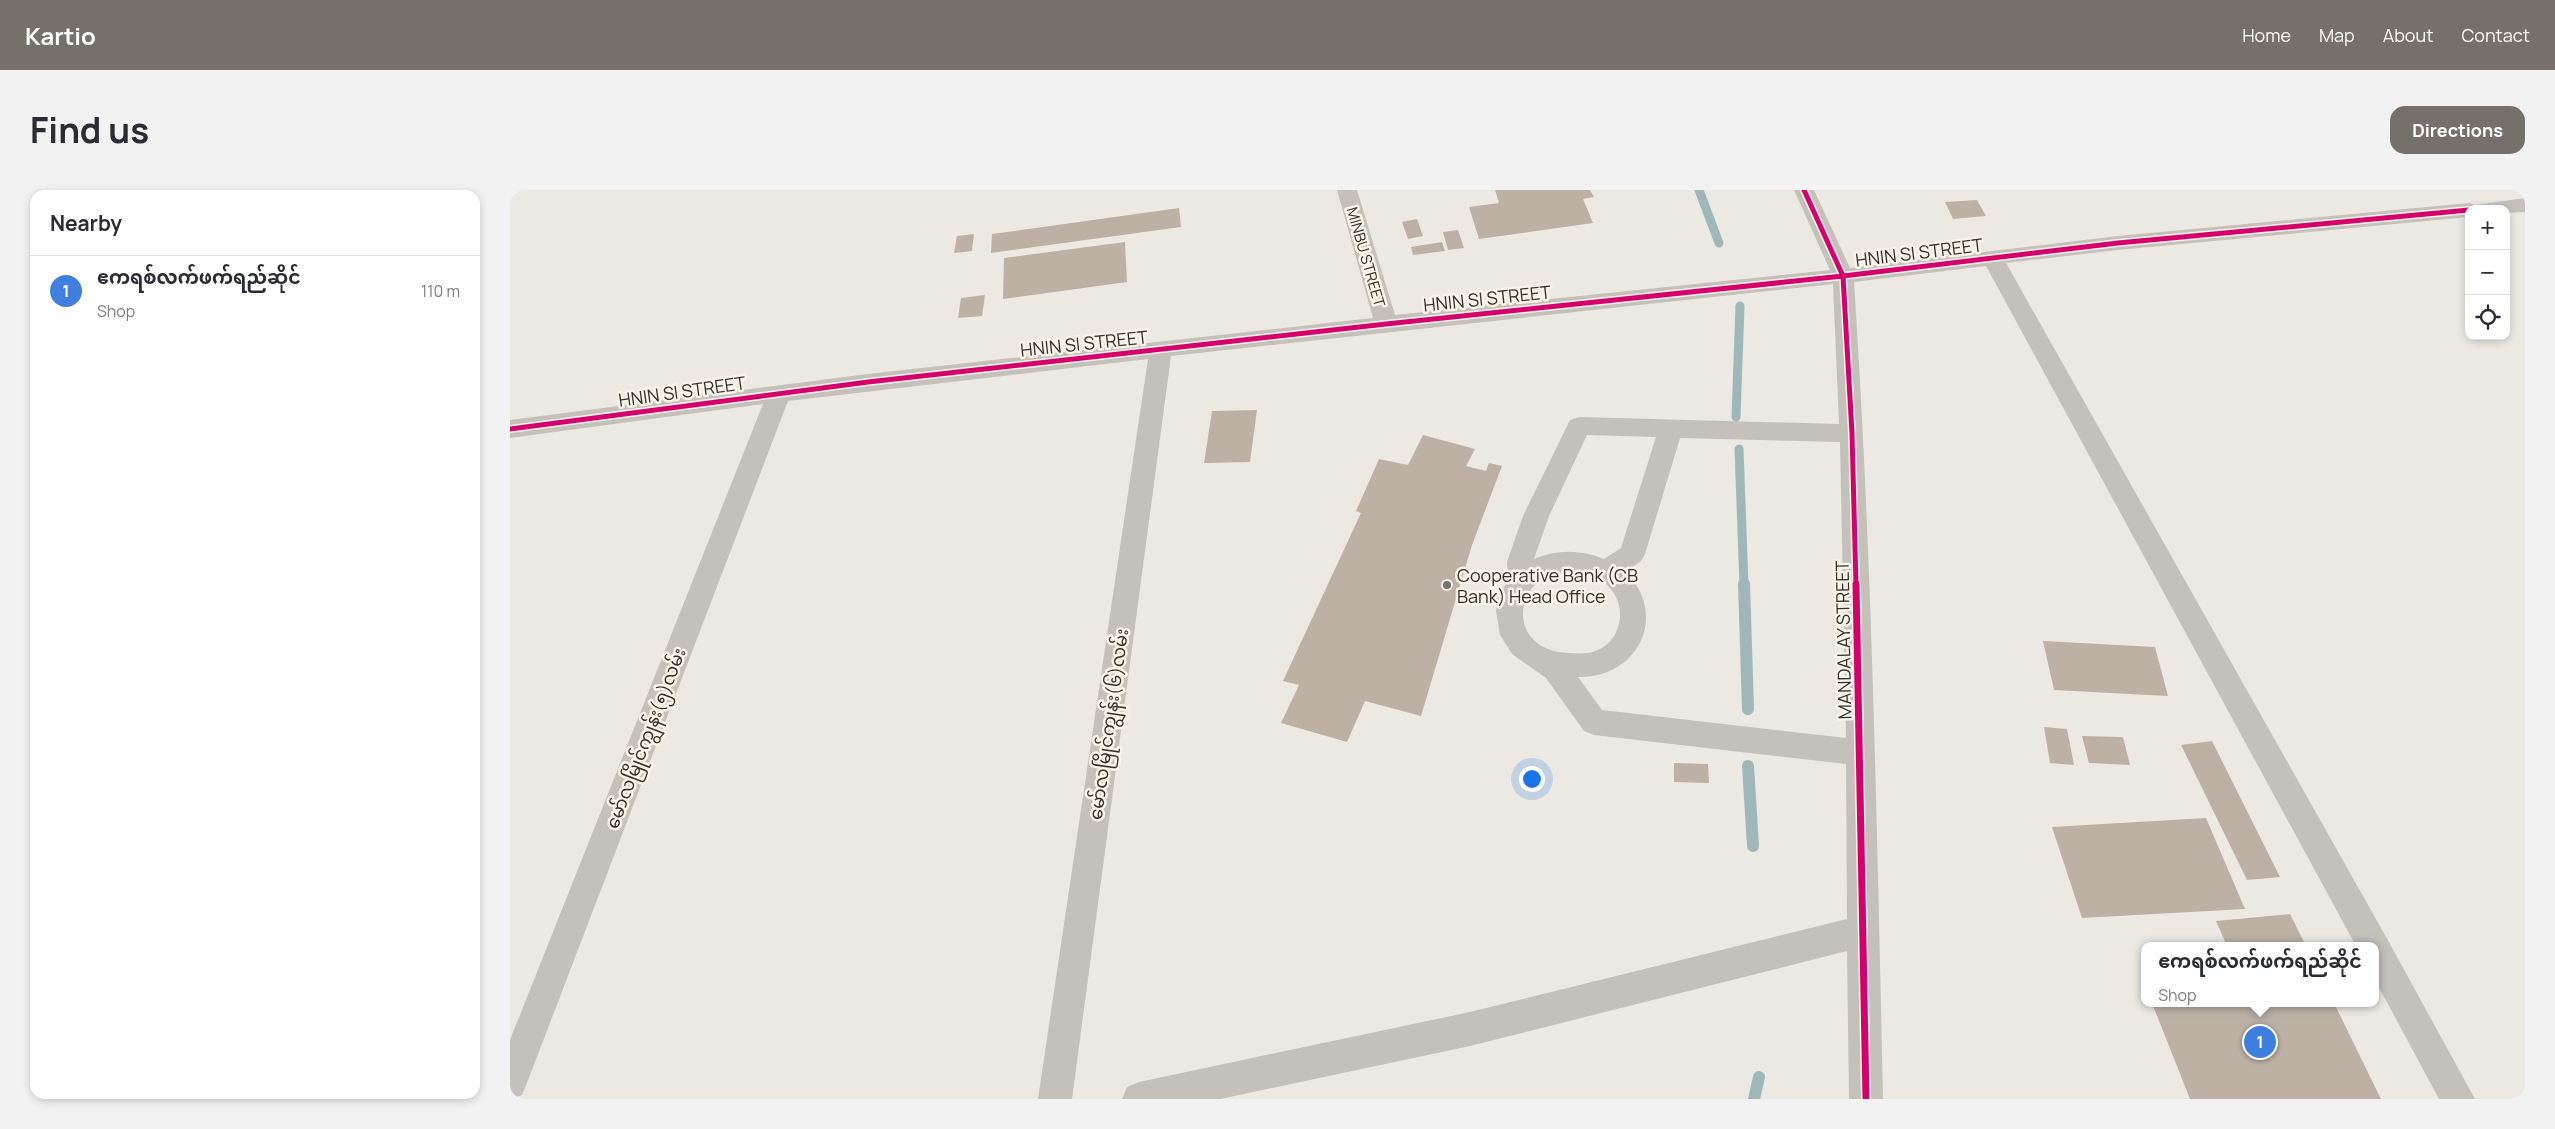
<!DOCTYPE html>
<html lang="en">
<head>
<meta charset="utf-8">
<style>
  body { margin:0; font-family:Manrope,"Noto Sans Myanmar",sans-serif; background:#f2f2f3; color:#2b2b33 }
  .controls { position:absolute; right:15px; top:15px; display:grid; overflow:hidden; border-radius:10px; box-shadow:0 2px 8px #0003 }
  .controls button { width:45px; height:45px; display:grid; place-items:center; padding:0; border:0; border-bottom:1px solid #e1e1e2; background:#fff; color:#2b2b33; font:25px sans-serif }
  .you { position:absolute; left:1021px; top:588px; width:18px; height:18px; margin:-12px; border:4px solid #fff; border-radius:50%; background:#1a73e8; box-shadow:0 0 0 8px #1a73e833 }
  .badge { display:grid; place-items:center; width:32px; height:32px; border-radius:50%; background:#75706a; color:#fff; font-size:16px; font-weight:700 }
  .pin { position:absolute; translate:-50% -50%; border:2px solid #fff; box-shadow:0 1px 5px #0006 }
  .popup { position:absolute; left:1631px; top:752px; width:238px; height:65px; box-sizing:border-box; display:grid; place-content:center; border-radius:10px; background:#fff; filter:drop-shadow(0 1px 4px #0005); font-size:16px; white-space:nowrap; color:#7c7c81 }
  .popup b { font-size:19px; color:#2b2b33 }
  .popup::after { content:''; position:absolute; left:50%; top:100%; margin-left:-10px; border:10px solid transparent; border-top-color:#fff }
  .list { margin:0; padding:0; list-style:none }
  h2 { display:flex; justify-content:space-between; align-items:center; height:65px; margin:0; padding:0 20px; font-size:21px }
  h2 small { font-size:16px; font-weight:400; color:#7c7c81 }
  .list li { display:grid; grid-template-columns:32px 1fr auto; gap:15px; align-items:center; box-sizing:border-box; height:70px; padding:0 20px; border-top:1px solid #e1e1e2 }
  .list b { display:block; font-size:19px; white-space:nowrap }
  .list p { margin:0; font-size:16px; white-space:nowrap; color:#7c7c81 }
  .list em { font-size:16px; font-style:normal; color:#7c7c81 }
  .icon { flex:none; width:28px; height:28px; fill:none; stroke:currentColor; stroke-width:2; stroke-linecap:round; stroke-linejoin:round }
  .map { position:relative; flex:none; width:2015px; height:909px; overflow:hidden; border-radius:15px }
  header { display:flex; align-items:center; gap:30px; box-sizing:border-box; height:70px; padding:0 25px; background:#75706a; color:#fff }
  header strong { font-size:24px }
  nav { display:flex; gap:28px; margin-inline-start:auto; font-size:18px }
  .intro { display:flex; align-items:center; justify-content:space-between; box-sizing:border-box; height:120px; padding:0 30px }
  h1 { margin:0; font-size:35px }
  .button { padding:12px 22px; border-radius:15px; background:#75706a; color:#fff; font-size:18px; font-weight:700 }
  main { display:flex; gap:30px; padding:0 30px }
  aside { flex:1; background:#fff; border-radius:15px; box-shadow:0 2px 8px #0003 }
  .map>svg:first-child { display:block }
</style>
</head>
<body>
<header>
<strong>Kartio</strong>
<nav><a>Home</a><a>Map</a><a>About</a><a>Contact</a></nav>
</header>
<div class="intro"><h1>Find us</h1><a class="button">Directions</a></div>
<main>
<aside>
<h2>Nearby<small></small></h2>
<ul class="list">
<li><span class="badge" style="background:#3f7fe0">1</span><div><b>ဧကရစ်လက်ဖက်ရည်ဆိုင်</b><p>Shop</p></div><em>110 m</em></li>
</ul>
</aside>
<div class="map">
<svg width="2015" height="909" viewBox="0 0 2015 909">
  <rect width="100%" height="100%" fill="#ebe9e2"/>
  <g fill="none" stroke-linecap="round" stroke-linejoin="round">
    <path stroke="#a0b7ba" stroke-width="9" d="M1189,0l20,53
      M1226,227l4,-111
      M1229,259l5,136"/>
    <path stroke="#a0b7ba" stroke-width="12" d="M1234,394l4,125
      M1238,576l5,80
      M1244,909l5,-22"/>
  </g>
  <path fill="#bdb1a6" d="M985,0h95l4,7 -11,2 10,24 -114,16 -10,-32 30,-4z
    M1467,10l9,16 -33,3 -8,-17z
    M669,18l2,19 -190,26 1,-19z
    M907,29l6,17 -15,3 -6,-17z
    M948,40l6,18 -16,2 -5,-18z
    M464,44l-2,17 -18,2 3,-17z
    M615,52l2,40 -124,17 1,-41z
    M932,52l3,9 -32,4 -2,-8z
    M475,105l-3,21 -24,2 3,-20z
    M747,220l-7,52 -46,1 8,-52z
    M913,245l52,14 -9,17 20,5 3,-8 13,3 -30,79 -51,171 -56,-15 -18,41 -66,-19 18,-38 -16,-4 78,-168 -5,-2 23,-52 29,6z
    M1533,451l112,6 13,49 -114,-6z
    M1534,537l23,2 7,36 -24,-2z
    M1572,546l41,1 7,28 -41,-2z
    M1702,551l68,136 -33,3 -66,-135z
    M1164,573l34,1 1,19 -35,-1z
    M1696,628l39,91 -163,9 -30,-91z
    M1780,724l16,32h-79l-11,-25z
    M1642,813h182l47,96h-191z"/>
  <g fill="none" stroke-linecap="round" stroke-linejoin="round">
    <path fill="#c4c1bb" fill-rule="evenodd" d="M827,0h20l38,125 435,-45 -36,-80h20l36,78 268,-32 351,-33 6,2 50,-7v14l-19,1v-4h-37v8l-351,33 -112,13 379,672 90,164h-36l-64,-119v-34h-19l-370,-680 -132,16c18,272 23,544 29,817h-34l-2,-148 -377,95 -250,53h-98l5,-12 12,-5 331,-70 377,-93 -1,-155 -252,-29 -10,-4 -38,-53 -34,-24 -12,-19 -4,-24 2,-12 10,-19 -1,-18 16,-46 47,-96 9,-3 260,7 -6,-140 -662,72 -99,743h-34l110,-740 -360,42 -261,682 -5,12 -12,4v-59l253,-636 -253,34v-18l358,-46 505,-56zM1077,245l69,2 -35,111 -17,11c-23,-9 -46,-10 -70,0l15,-43zM1170,248l160,4 6,296 -244,-28 -24,-33c60,1 91,-61 48,-105l15,-11 4,-7zM1072,382c13,5 26,10 33,23 13,23 0,55 -28,58 -6,1 -13,0 -19,0 -14,-1 -28,-5 -37,-16 -16,-20 -7,-51 17,-61 10,-4 23,-3 34,-4z"/>
    <g stroke="#f8f4ea" stroke-width="8">
      <path id="cycleway-far1" d="M1294,0l39,86 9,157 4,152
        M0,239l358,-47 518,-58 457,-48 275,-33 351,-33"/>
    </g>
    <g stroke="#f8f4ea" stroke-width="10">
      <path id="cycleway" d="M1346,394l10,515"/>
    </g>
    <use href="#cycleway-far1" stroke="#d6006c" stroke-width="5"/>
    <use href="#cycleway" stroke="#d6006c" stroke-width="7"/>
  </g>
  <circle fill="#75706a" stroke="#f8f4ea" stroke-width="2" cx="937" cy="395" r="5"/>
  <g text-anchor="middle" dominant-baseline="central" stroke-width="5" stroke-linejoin="round" paint-order="stroke">
    <g font-size="15" fill="#352f29" stroke="#f8f4ea">
      <text transform="translate(856 67) rotate(74)">MINBU STREET</text>
    </g>
    <g font-size="18" fill="#352f29" stroke="#f8f4ea">
      <text transform="translate(1409 62) rotate(-7)">HNIN SI STREET</text>
      <text transform="translate(977 108) rotate(-6)">HNIN SI STREET</text>
      <text transform="translate(574 153) rotate(-6)">HNIN SI STREET</text>
      <text transform="translate(172 201) rotate(-8)">HNIN SI STREET</text>
      <text transform="translate(1333 450) rotate(-91)">MANDALAY STREET</text>
      <text transform="translate(598 534) rotate(-82)">မော်လမြိုင်ကျွန်း(၆)လမ်း</text>
      <text transform="translate(135 548) rotate(-69)">မော်လမြိုင်ကျွန်း(၅)လမ်း</text>
    </g>
    <g font-size="18" fill="#352f29" stroke="#f8f4ea" text-anchor="start">
      <text x="947" y="385">Cooperative Bank (CB<tspan x="947" dy="21">Bank) Head Office</tspan></text>
    </g>
  </g>
</svg>
<div class="controls">
<button>+</button>
<button>−</button>
<button><svg class="icon" aria-label="locate" viewBox="0 0 24 24"><circle cx="12" cy="12" r="6"/><path d="M12 2v4M12 18v4M2 12h4M18 12h4"/></svg></button>
</div>
<div class="you"></div>
<div class="pin badge" style="left:1750px;top:852px;background:#3f7fe0">1</div>
<div class="popup"><b>ဧကရစ်လက်ဖက်ရည်ဆိုင်</b>Shop</div>
</div>
</main>
</body>
</html>
